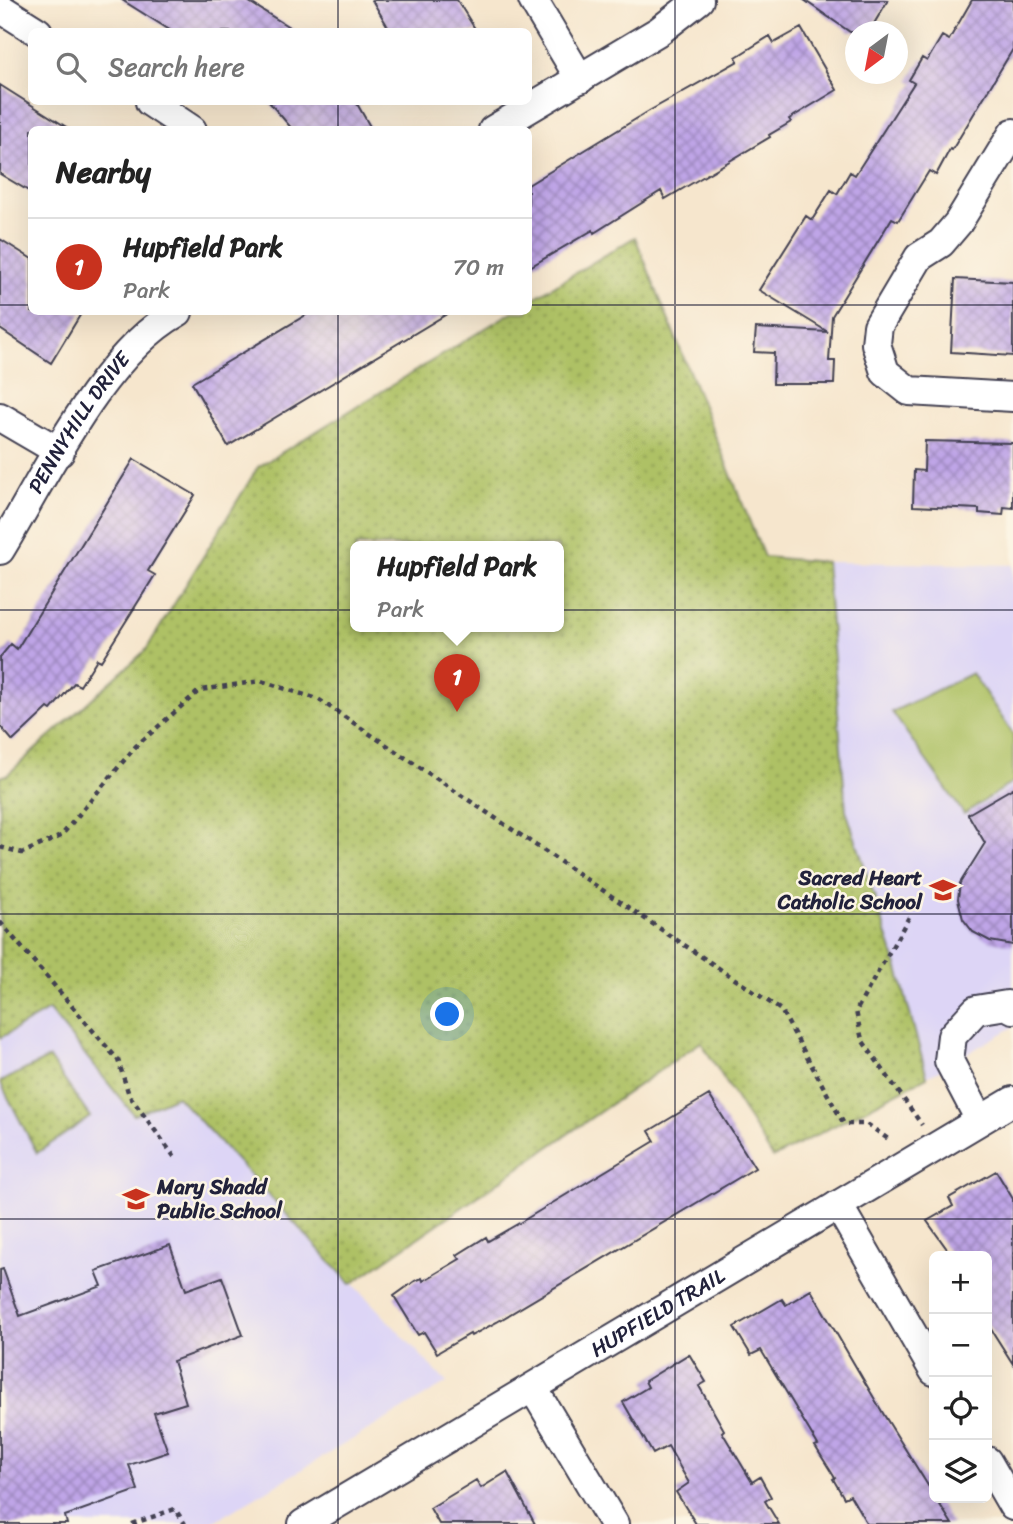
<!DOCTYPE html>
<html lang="en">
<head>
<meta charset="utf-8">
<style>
  body { margin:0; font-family:Sriracha,sans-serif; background:#f2f2f2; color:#222 }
  .controls { position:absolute; right:21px; bottom:21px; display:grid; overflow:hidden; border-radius:10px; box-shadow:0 7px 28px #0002 }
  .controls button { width:63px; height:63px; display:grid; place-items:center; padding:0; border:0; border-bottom:2px solid #e0e0e0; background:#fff; color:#222; font:35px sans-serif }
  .compass { position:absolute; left:845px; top:21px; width:63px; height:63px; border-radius:50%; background:#fff; box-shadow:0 7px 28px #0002; rotate:212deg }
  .you { position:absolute; left:448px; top:1015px; width:24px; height:24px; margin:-18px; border:5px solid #fff; border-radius:50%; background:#1a73e8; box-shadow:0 0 0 10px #1a73e833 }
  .badge { display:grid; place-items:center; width:46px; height:46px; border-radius:50%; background:#c8321e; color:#fff; font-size:23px; font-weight:700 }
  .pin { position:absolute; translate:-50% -58px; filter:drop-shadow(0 2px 4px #0008) }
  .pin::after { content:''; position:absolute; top:37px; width:24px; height:21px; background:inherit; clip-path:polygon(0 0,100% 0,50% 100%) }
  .popup { position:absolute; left:350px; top:541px; width:214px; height:91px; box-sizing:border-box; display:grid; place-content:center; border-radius:10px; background:#fff; filter:drop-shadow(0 2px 5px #0005); font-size:23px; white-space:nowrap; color:#767676 }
  .popup b { font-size:26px; color:#222 }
  .popup::after { content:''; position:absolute; left:50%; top:100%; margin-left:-14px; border:14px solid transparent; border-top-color:#fff }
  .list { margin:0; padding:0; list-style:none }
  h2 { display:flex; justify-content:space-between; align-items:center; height:91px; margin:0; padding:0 28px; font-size:30px }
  h2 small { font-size:23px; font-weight:400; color:#767676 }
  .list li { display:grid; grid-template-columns:46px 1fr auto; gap:21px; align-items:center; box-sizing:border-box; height:98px; padding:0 28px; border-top:2px solid #e0e0e0 }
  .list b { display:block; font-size:26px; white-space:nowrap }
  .list p { margin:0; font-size:23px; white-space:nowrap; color:#767676 }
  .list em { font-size:23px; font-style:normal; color:#767676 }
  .icon { flex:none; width:38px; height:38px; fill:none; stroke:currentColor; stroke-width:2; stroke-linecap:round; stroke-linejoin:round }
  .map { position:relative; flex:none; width:1013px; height:1524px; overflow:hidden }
  .search { position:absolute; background:#fff; box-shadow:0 7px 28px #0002; left:28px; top:28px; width:504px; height:77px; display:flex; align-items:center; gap:18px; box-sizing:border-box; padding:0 24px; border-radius:10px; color:#767676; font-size:26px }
  .panel { position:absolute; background:#fff; box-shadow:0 7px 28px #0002; left:28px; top:126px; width:504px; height:189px; border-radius:10px }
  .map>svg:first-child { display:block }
</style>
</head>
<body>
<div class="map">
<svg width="1013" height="1524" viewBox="0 0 1013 1524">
  <defs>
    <pattern id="park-dots" width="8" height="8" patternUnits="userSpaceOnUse" patternTransform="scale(1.75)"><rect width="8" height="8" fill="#aec165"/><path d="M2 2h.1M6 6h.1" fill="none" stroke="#8d9c54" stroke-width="1.8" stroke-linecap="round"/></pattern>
    <pattern id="building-cross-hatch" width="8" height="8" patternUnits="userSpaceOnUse" patternTransform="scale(1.75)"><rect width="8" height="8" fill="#bfa5e7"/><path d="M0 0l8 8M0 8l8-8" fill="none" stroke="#9b86bc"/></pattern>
  </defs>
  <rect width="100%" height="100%" fill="#fcf5e5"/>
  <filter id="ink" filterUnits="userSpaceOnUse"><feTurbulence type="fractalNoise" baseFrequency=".0143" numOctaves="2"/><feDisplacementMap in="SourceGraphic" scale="14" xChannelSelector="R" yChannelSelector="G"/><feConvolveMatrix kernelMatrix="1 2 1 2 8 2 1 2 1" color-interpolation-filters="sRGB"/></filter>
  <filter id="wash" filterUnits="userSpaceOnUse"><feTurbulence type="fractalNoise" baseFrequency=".00686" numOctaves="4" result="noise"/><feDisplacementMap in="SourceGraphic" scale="28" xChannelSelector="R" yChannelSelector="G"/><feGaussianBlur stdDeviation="1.57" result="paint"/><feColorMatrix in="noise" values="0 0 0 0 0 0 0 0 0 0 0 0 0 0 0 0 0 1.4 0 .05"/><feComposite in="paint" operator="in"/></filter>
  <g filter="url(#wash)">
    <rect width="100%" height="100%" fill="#f6e6cd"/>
    <path fill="#ddd5f6" d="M826,562l187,3v462l-86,50 -29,-108 -52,-159z
      M49,1010l85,104 42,-18 271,287 -237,141h-210v-486z"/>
    <path fill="#aec165" stroke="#687250" stroke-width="2" d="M972,673l41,61v48l-49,32 -72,-102z"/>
    <path fill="url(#park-dots)" stroke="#687250" stroke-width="2" fill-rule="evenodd" d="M635,237l129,320 62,5 20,248 52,159 29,108 -154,81 -72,-116 -350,242 -174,-188 -43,19 -85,-105 -49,28v-261l7,-2 139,-125 112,-183 254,-155h16l1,-11zM356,546h202v80h-202z
      M49,1058l41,59 -53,36 -37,-71z"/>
    <g id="blocks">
      <path fill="url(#building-cross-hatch)" d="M122,0h124l51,32h-124z
        M372,0h85l20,32h-86z
        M804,0h84l-19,32h-19z
        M972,0h41v49l-61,101 -2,-1 -14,26 -7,-4 -31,50 -6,-3 -60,98 -3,45h6l-1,23h-61l1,-31 -20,-1 2,-24 72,4 -69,-42 47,-74 6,4 19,-30 6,4 13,-22 5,3 59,-92 -5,-3 13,-22 5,3 15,-25 7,4z
        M801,28l36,62 -48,29 2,3 -22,13 1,2 -86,51 -19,11 -4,-8 -67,42 -1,-3 -65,38v-83l121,-74 89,-50 -2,-4 34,-21 4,7z
        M0,85l71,45h-39v63l-32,-19z
        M269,102h87l16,28h-79z
        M0,239l32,20v53h50l-31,51 -51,-34z
        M955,279l58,3v74l-62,-4z
        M311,312h139l-222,134 -36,-63z
        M925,441l88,2v65l-9,-1 -1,8 -24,-2v-4l-66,-3 1,-36 10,1z
        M134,459l61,36 -47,76 7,4 -54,86 -4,-2 -17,27 -6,-3 -23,27 -3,-2 -35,33 -13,-15v-69l11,-13 6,5z
        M1013,788v157l-23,-4 -17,-9 -10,-13 -5,-20 2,-16 25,-40 -17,-29z
        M709,1095l46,73 -258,154 -26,14 -1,-2 -33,19 -13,-21 -6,3 -24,-39 21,-15 7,-3 1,3 37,-22 -3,-4 29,-18 2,4 33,-19 134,-81 -6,-10z
        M996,1171l17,28v165l-26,-41v-67h-35l-25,-35 26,-15 -4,-8z
        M170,1245l16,45 36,-13 21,58 -70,26 13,42 -32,10 14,39 -39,13 9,25 -73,26 2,8h-67v-254l3,-1 17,47 82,-30 -6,-15z
        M811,1290l73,125 68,109h-85l-17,-29 -6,3 -11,-19 2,-1 -20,-32 3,-1 -57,-95 -10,5 -17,-28 48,-28 4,6z
        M689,1354l17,28 -7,4 25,44 -2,2 30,50 8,-5 11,20 -6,4 14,23h-83l-20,-32 13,-9 -21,-37 -15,8 -30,-52 25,-15 -3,-6z
        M507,1472l28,52h-96l-9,-16 46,-28 5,8z"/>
    </g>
  </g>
  <g filter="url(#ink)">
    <use href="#blocks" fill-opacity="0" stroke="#423f51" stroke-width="2"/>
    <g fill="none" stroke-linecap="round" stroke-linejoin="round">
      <g stroke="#423f51" stroke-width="32">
        <g id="minor">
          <path d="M533,0l47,79"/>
          <path d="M0,8l38,24"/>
          <path d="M150,102l42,28"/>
          <path d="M493,130l166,-99 40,-31"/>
          <path d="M1013,133l-55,90 -17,20 -22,14 -41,69 -2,18 9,28 24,19 104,6"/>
          <path d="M0,417l60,35"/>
          <path id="s1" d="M0,550c45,-74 102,-196 178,-238"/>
          <path d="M980,1120l-31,-59 3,-25 24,-26 31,-5 6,4"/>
          <path d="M838,1205l96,166"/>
          <path d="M533,1388l81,136"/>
          <path d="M987,1461l26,45"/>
          <path id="s2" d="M303,1524l710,-423"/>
        </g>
      </g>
      <path stroke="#423f51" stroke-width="4.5" stroke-dasharray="5 5" stroke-linecap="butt" d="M0,847l22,6 39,-17 75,-90 64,-56 61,-9 57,18 463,311 63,114h23l24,17
        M909,917l-53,94 6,29 60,85
        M0,922l118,138 11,35 47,64
        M132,1524l43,-15 10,15"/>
      <use href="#minor" stroke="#fff" stroke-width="28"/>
    </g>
  </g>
  <path fill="none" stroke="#22223b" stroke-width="2" stroke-opacity="0.55" d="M338,0v32M675,0v1524M338,102v28M0,305h32M528,305h485M338,312v1212M0,610h1013M0,914h1013M0,1219h1013"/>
  <defs>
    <g id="school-bare" transform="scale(2.1)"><path d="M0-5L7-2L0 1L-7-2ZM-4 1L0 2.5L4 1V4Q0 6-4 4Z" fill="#c8321e" stroke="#fcf5e5" stroke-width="2.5" paint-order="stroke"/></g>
  </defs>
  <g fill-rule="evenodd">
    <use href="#school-bare" x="943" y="890"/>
    <use href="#school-bare" x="136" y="1199"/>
  </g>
  <g text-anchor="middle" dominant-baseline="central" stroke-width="5" stroke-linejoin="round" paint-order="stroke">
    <g font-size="21" fill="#22223b" stroke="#fcf5e5">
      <text stroke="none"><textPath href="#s1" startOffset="150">PENNYHILL DRIVE</textPath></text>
      <text stroke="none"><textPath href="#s2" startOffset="413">HUPFIELD TRAIL</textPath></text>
    </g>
    <g font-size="21" font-weight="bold" fill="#22223b" stroke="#fcf5e5" text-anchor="end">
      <text x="922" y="878">Sacred Heart<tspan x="922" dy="24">Catholic School</tspan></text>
      <text x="157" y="1187" text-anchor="start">Mary Shadd<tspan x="157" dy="24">Public School</tspan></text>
    </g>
  </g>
</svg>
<div class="controls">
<button>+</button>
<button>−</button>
<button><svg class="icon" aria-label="locate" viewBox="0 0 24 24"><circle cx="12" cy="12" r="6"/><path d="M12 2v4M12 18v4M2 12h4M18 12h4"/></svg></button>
<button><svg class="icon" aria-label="layers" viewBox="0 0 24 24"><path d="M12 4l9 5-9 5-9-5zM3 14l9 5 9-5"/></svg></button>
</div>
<svg class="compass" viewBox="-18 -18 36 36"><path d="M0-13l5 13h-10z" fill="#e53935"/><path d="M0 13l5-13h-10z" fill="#767676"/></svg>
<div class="you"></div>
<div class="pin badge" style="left:457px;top:712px">1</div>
<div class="popup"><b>Hupfield Park</b>Park</div>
<div class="search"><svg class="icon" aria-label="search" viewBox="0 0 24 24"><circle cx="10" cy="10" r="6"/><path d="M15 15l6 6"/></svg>Search here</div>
<section class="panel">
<h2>Nearby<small></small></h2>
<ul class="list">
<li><span class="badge">1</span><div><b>Hupfield Park</b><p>Park</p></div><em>70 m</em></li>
</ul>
</section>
</div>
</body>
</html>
